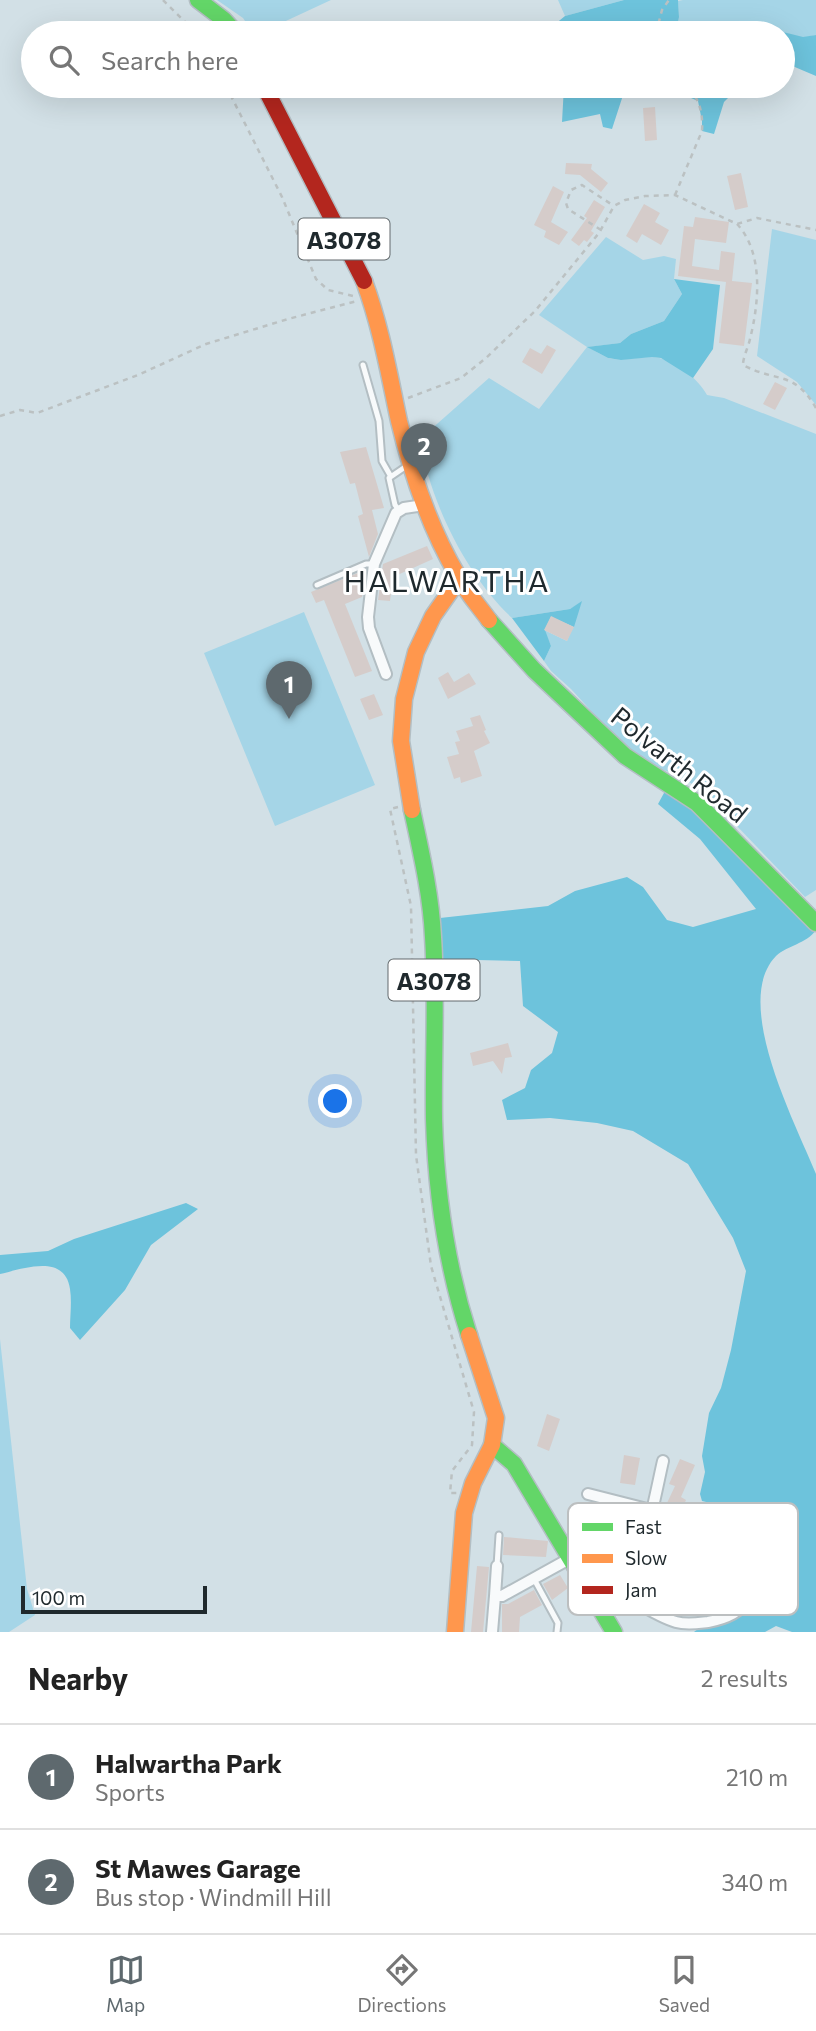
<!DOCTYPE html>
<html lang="en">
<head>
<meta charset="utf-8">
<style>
  body { margin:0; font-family:Commissioner,sans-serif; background:#f6f6f6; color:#222 }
  .scale { position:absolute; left:21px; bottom:18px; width:186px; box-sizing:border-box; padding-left:7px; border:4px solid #1f292d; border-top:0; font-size:19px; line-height:24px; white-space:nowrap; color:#1f292d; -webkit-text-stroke:5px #fff; paint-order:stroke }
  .you { position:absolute; left:336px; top:1102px; width:24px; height:24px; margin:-18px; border:5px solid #fff; border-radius:50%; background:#1a73e8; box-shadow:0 0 0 10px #1a73e833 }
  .badge { display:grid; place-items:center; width:46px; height:46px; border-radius:50%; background:#5e696e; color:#fff; font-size:23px; font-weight:700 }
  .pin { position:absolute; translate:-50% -58px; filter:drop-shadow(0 2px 4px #0008) }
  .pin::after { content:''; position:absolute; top:37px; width:24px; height:21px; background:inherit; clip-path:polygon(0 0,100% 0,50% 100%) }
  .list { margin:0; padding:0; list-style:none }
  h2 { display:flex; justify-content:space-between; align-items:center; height:91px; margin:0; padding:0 28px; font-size:30px }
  h2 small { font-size:23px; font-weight:400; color:#767676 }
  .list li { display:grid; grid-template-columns:46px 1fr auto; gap:21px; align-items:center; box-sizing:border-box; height:105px; padding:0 28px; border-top:2px solid #e0e0e0 }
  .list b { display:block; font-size:26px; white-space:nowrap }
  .list p { margin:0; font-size:23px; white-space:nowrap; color:#767676 }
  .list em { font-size:23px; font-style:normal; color:#767676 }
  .icon { flex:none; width:38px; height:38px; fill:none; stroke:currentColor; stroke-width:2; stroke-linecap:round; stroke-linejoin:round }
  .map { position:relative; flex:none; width:816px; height:1632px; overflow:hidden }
  .search { position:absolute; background:#fff; box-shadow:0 7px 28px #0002; left:21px; right:21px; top:21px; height:77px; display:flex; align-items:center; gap:18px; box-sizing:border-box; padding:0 24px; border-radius:38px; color:#767676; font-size:26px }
  .sheet { height:301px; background:#fff }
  nav { display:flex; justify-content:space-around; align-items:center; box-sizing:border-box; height:98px; border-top:2px solid #e0e0e0; background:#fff; font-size:19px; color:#767676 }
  nav a { display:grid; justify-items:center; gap:4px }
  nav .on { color:#5e696e }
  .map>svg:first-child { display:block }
</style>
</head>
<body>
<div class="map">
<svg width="816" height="1632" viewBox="0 0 816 1632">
  <rect width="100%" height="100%" fill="#d2e0e6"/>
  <path fill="#a5d5e7" d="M217,0h114l-71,33h-7l-10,-15z
    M558,0h66l-59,16z
    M683,0h133v35l-13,3 -25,-7 -22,2h-80l3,-16 -1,-16z
    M772,229l44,11v165l-19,-23 -40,-26z
    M606,237l37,23 21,-4 12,3 -2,20 8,15 -18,27 -33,13 -11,9 -32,4c7,4 14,8 20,11 15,4 30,-2 45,-1 19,1 45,21 54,38l17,3 92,36v456l-11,7 -94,-98 -14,-12 -18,-11 -23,-9 -29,-17 -56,-61 -20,-18 -7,-10 7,-15 -7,-16 23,11 14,-38 -11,6 -58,9c-46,-43 -82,-116 -92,-179l69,-61 50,31 48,-62 -48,-32z
    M304,612l71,173 -100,41 -71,-173z
    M0,1339l27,250 8,26 -26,17h-9z"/>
  <path fill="#6dc3dc" d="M624,0h54l1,17 -3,16h-120l-2,-8 11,-9z
    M779,31l24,6 13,-2v41l-33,-14v-29h-27z
    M564,86h62l-14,43 -9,-2 -3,-13 -38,8z
    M663,86h77l-16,16 -10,32 -12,-3v-10l-4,-20z
    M674,279l46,6 -7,64 -20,29 -32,-20 -9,-1 -31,3 -13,-2 -21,-11 33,-4 11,-9 33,-13 18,-27z
    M582,601l-8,26 -23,-10 -6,13 6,16 -7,15 -32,-43 58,-9z
    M665,782l151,148c-10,14 -28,15 -40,26 -45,46 20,168 40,218v458h-24l-16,-6 -11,6h-71c10,-8 32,-9 46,-17 26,-14 27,-62 17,-86 -3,-6 -9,-12 -13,-18l-42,-10 -2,-7 5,-22 -3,-16 7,-43 12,-25 10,-38 15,-79 -13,-33 -45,-74 -55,-33 -36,-8 -47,-5 -43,2 -5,-20 23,-12 6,-18 21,-17 6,-21 -35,-26 -3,-45 -86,-2 -3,-40 117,-13 27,-15 52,-14 16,10 24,33 26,7 63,-18 -56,-70 -42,-35 6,-11z
    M186,1203l12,6 -47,36 -26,45 -45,50 -10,-12c0,-12 2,-26 0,-39 -5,-36 -47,-20 -70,-15v-19l48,-4 26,-12z"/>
  <path fill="#d5ccca" d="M655,107l2,33 -12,1 -2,-33z
    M566,163l26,1 -1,5 17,14 -7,9 -21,-17 -15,-1z
    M741,173l7,34 -13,3 -8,-34z
    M553,186l11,6 -13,30 17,10 -9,13 -15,-8 2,-6 -12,-6z
    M594,200l11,7 -14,24 3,2 -7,9 -3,-2 -5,6 -8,-6 16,-22 -3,-2z
    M644,204l16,9 -5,9 14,8 -8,15 -19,-11 -5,9 -11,-7z
    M695,217l34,5 -3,21 -31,-4 -3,27 27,4 2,-19 14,2 -3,28 20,2 -8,63 -25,-3 7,-61 -48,-6 6,-50 9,1z
    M547,345l9,5 -14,24 -20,-12 8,-14 11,6z
    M775,382l12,6 -12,22 -12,-6z
    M366,447l18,61 -12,2 6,24 -9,23 -11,-41 5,-2 -8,-31 -5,1 -10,-32z
    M427,546l6,13 -40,18 -3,24 -12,-1 5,-36z
    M365,570l-3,27 -17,7 27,67 -17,6 -31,-77 -8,3 -5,-11z
    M551,616l23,11 -7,14 -23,-11z
    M448,672l6,10 15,-9 7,11 -28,15 -10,-21z
    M374,694l9,21 -14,5 -9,-21z
    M480,715l6,15 -2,1 6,12 -16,8 8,25 -21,7 -1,-6 -6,2 -7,-22 12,-3 -4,-12 5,-1 -4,-10 17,-5 -3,-8z
    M508,1043l4,14 -7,1 -3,16 -9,-13 -20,5 -3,-13z
    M547,1414l13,5 -11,32 -12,-5z
    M624,1455l16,3 -5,27 -15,-2z
    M680,1459l15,6 -14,32 5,3 -11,25 -15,-7 15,-32 -6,-2z
    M504,1537l44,4 -2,16 -43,-2z
    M477,1566l12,1 -6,65h-12z
    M560,1575l8,13 -16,12 -9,-16z
    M534,1590l8,15 -22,12 -1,15h-17v-28h6z"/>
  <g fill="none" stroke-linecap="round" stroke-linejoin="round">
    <g stroke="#b3bec3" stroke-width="9">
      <path id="lane" d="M363,365l16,56 3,40 8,14
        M399,510l-4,-5 -6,-27 19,-13
        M317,585l49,-21h8
        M497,1566l2,-31
        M534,1579l24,44 -1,9"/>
    </g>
    <g stroke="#b3bec3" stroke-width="14">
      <path id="street" d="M386,674l-17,-46 -1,-11 6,-53 22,-51 8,-5 20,-3
        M588,1494l63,16
        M497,1566l-2,30h7l67,-37
        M618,1592c17,9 40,25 58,30 11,3 22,1 32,0 40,-7 54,-32 47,-70
        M598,1605c6,-4 13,-7 19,-12 26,-22 38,-98 46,-132
        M492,1632l3,-36"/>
    </g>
    <g stroke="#b3bec3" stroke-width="19">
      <path id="fast" d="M198,0l25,19 13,14
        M489,620l45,50 91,86 72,47 119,120
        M412,810c9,42 19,84 21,127 4,60 0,122 1,182 2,72 13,148 35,216
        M492,1445l22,19 100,168"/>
    </g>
    <g stroke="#b3bec3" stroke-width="19">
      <path id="slow" d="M364,281c17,46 25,93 35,140 13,54 31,108 59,155 8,16 21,30 31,44
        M412,810l-11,-69 3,-42 12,-47 17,-36 26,-37
        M455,1632l9,-119 9,-30 19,-38 4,-27 -27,-83"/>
    </g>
    <g stroke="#b3bec3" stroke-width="19">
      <path id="jam" d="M264,86l100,195"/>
    </g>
    <path stroke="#bbc1c2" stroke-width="2.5" stroke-dasharray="5 5" stroke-linecap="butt" d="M163,0l33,33
      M656,33l6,-23 7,-10
      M226,86l56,111 34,82 12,11 25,6
      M675,195l27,-64c1,-17 -2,-32 -15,-45
      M737,224c27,29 22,79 13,115 -2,9 -7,18 -7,26 34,18 51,5 73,43
      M601,230l-33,-21 -2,-6 5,-13 11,-5 32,21
      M408,398l53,-20 25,-20 49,-47 64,-78 15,-27 11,-6 20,-4 30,-1 62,29 20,-6 59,12
      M0,416l20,-6 17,3 101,-38 68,-31 82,-25 69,-18
      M398,807l-8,2 21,97 5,249 15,111 43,146 -2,33 -20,26 -2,22h7"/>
    <use href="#lane" stroke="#f8fafb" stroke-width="5"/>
    <use href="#street" stroke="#f8fafb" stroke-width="10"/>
    <use href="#fast" stroke="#63d668" stroke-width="16"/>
    <use href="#slow" stroke="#ff974d" stroke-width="16"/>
    <use href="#jam" stroke="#b3261e" stroke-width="16"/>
  </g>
  <g text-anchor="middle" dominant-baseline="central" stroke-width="6" stroke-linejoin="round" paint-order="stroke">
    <g fill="#fff" stroke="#62696c" stroke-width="2">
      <rect x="298.5" y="218.5" width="91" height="41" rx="5"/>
      <rect x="388.5" y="959.5" width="91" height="41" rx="5"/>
    </g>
    <g font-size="24" font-weight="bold" fill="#1f292d">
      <text x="344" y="239">A3078</text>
      <text x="434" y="980">A3078</text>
    </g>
    <g font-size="26" fill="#1f292d" stroke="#fff">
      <text transform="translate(680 764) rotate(39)">Polvarth Road</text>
    </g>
    <g font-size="30" letter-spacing="2" fill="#1f292d" stroke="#fff">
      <text x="447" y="579">HALWARTHA</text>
    </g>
  </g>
  <rect x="568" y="1503" width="230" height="112" rx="10" fill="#fff" stroke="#bcbfc0" stroke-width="2"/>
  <rect x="582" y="1523" width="31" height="8" fill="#63d668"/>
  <rect x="582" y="1554" width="31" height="9" fill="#ff974d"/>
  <rect x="582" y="1586" width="31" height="8" fill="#b3261e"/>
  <g font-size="19" fill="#1f292d">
    <text x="625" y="1534">Fast</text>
    <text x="625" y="1565">Slow</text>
    <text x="625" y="1597">Jam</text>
  </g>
</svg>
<div class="scale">100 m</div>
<div class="you"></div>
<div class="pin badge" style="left:289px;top:719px">1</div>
<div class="pin badge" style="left:424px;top:481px">2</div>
<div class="search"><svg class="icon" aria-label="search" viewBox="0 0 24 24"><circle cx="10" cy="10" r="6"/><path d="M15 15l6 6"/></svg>Search here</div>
</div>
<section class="sheet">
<h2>Nearby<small>2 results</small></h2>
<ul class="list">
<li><span class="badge">1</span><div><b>Halwartha Park</b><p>Sports</p></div><em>210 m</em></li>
<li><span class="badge">2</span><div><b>St Mawes Garage</b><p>Bus stop · Windmill Hill</p></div><em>340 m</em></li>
</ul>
</section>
<nav>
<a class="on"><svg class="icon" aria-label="map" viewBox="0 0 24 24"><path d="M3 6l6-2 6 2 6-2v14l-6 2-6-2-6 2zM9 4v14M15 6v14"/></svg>Map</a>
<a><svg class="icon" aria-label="directions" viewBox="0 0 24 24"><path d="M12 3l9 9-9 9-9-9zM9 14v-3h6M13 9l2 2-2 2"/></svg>Directions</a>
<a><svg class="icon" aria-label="saved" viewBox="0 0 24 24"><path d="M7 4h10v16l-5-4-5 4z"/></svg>Saved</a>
</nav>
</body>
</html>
